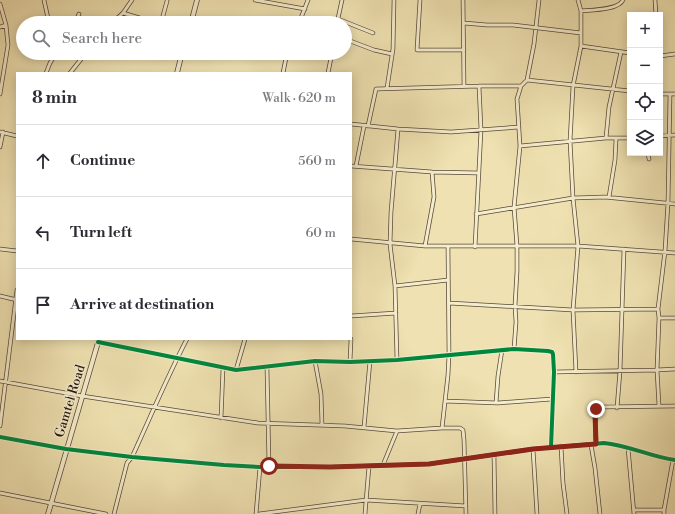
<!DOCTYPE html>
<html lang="en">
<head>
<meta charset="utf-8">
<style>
  body { margin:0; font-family:"Libre Bodoni",serif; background:#f7f7f7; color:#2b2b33 }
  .controls { position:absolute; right:12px; top:12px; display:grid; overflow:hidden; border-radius:0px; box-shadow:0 2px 10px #0003 }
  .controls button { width:36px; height:36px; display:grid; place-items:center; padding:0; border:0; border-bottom:1px solid #e1e1e2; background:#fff; color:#2b2b33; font:20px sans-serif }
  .stop { position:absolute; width:12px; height:12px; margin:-9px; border:3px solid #8f2418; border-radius:50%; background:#fff }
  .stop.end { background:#8f2418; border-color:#fff; box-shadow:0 1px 4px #0008 }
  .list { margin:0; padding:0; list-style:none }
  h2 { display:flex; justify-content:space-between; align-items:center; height:52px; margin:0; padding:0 16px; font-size:17px }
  h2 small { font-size:13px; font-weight:400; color:#7c7c81 }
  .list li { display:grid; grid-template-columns:26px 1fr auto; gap:12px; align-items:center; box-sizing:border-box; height:72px; padding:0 16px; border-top:1px solid #e1e1e2 }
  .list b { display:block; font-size:15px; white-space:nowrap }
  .list em { font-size:13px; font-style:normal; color:#7c7c81 }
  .icon { flex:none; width:22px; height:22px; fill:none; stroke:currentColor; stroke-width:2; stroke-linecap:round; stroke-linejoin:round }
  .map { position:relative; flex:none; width:675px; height:514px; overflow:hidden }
  .search { position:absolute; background:#fff; box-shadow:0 2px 10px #0003; left:16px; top:16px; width:336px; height:44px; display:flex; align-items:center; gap:10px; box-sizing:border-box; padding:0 14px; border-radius:22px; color:#7c7c81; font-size:15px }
  .panel { position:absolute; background:#fff; box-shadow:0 2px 10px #0003; left:16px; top:72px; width:336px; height:268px; border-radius:0px }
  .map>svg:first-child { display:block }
</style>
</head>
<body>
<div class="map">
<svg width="675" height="514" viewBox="0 0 675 514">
  <rect width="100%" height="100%" fill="#efe1b1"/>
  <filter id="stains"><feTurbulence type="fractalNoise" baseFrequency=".005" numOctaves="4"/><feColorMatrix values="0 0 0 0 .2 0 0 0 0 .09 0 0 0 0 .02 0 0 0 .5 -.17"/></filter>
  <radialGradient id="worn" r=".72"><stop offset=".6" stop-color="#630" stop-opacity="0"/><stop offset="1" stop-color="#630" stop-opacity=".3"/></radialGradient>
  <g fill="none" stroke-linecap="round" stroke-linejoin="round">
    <g stroke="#574a38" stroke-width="4.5">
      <path id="minor" d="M44,0l5,23
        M255,0l50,9
        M420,0l-3,50h47
        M463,0l1,86
        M655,0l1,15
        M0,4l6,21 2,20 -8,49
        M581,11c10,-1 38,-1 42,-11
        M123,13l33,10
        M338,19l35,14
        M75,23l4,-9
        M112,23l11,-10 9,-13
        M161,23l6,-22
        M299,23l9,-23
        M337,23l5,-23
        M464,23l23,2h26l68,8
        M0,27l6,-2
        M345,39l29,11 18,4
        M581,46l49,7
        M306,53l25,5
        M660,56l15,-2
        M46,73l4,-10 6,-10
        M70,73l16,-20
        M283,73l4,-20
        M328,73l4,-20
        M527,80l103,11
        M387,88l6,-39 1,-49
        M660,94h15
        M351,124l47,5 53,3 68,-5
        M368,126l8,-37 103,-3h42
        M0,132l17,4
        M660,136l15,-1
        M606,138l3,-31 12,-55
        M520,146l86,-8h24
        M0,147l3,-15
        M648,153l1,6
        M351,166l81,6 47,1
        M356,166l8,-40
        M609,197l6,-37 1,-21
        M476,214l97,-16 32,-1 70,7
        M351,239l74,7h153l97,7
        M425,246l9,-49 -2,-25
        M475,247l6,-117 -2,-44
        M0,249l17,2
        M395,286l53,-6
        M0,296l17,4
        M449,303l124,7 85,-1
        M351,316l45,-3
        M659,318h16
        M98,342l138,28 79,-9 35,1 47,-2 117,-11 34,2 4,1 1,2 1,18 -3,75
        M514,349l2,-27 -1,-16 2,-35v-25l-3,-39 6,-61 -3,-47 4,-13 6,-6 7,-36 5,-44
        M397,360l-2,-74 -5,-42 1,-32 7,-83
        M315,361l6,33 1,31
        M350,362l1,-23
        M267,368l2,98
        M236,370l9,-31
        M554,372l103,-2 18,-1
        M576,372l-3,-62 5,-64 -5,-48 -3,-57 3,-55 8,-40v-35l-3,-11
        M0,381l82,15 176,27 87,3 52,5 45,-3h18l3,2 1,10 2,74
        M445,401l53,2 54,-4
        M496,403l2,-27 4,-26
        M659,406l-2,-36 2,-52 -1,-9 7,-58 3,-48 2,-109
        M617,408l3,-37 4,-122
        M221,418l2,-50
        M0,426l17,-136
        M364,427l6,-66
        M442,428l6,-53 1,-21 -1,-107
        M0,437l66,12 66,8 92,8 36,2h70l99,-3 104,-15 71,-6c24,2 47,14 71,17
        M596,444l-1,-32 2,-3 4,-2 74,-1
        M591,445l4,23 5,46
        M561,446l2,37 4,31
        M628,448l6,66
        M533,449l4,65
        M494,455l1,59
        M383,465l14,-34
        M0,493l106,21
        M635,510h29v4
        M664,510l9,-50
        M114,514l13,-51 5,-6c18,-39 35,-80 55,-118
        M256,514l4,-47
        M259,514l107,-14 100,6
        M365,514l4,-48
        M418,514l2,-10"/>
    </g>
    <g stroke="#574a38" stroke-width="5.5">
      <path id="tertiary" d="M191,23l6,-23
        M177,73l5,-20
        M48,514l51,-175"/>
    </g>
    <use href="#minor" stroke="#f5eccc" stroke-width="3"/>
    <use href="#tertiary" stroke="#f5eccc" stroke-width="4"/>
    <g stroke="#f5eccc" stroke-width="6">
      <path id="cycleway" d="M98,342l138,28 79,-9 35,1 47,-2 117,-11 34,2 4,1 1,2 1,18 -3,75
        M0,437l66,12 66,8 92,8 36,2h70l99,-3 104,-15 71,-6c24,2 47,14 71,17"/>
    </g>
    <use href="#cycleway" stroke="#00873e" stroke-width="4"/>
  </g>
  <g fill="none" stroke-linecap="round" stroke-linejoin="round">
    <path stroke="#8f2418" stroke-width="5" d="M269,466l61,1 99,-3 104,-15 63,-5 -1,-32 1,-3"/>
  </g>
  <g text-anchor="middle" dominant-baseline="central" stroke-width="3" stroke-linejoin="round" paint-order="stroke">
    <g font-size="13" fill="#24170f" stroke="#f5eccc">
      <text transform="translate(70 401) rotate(-73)">Gamtel Road</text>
    </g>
  </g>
  <rect width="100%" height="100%" filter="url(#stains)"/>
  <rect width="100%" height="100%" fill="url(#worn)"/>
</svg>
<div class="controls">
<button>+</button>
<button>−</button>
<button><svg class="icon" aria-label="locate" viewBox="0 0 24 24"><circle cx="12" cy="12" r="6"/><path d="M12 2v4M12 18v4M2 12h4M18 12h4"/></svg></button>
<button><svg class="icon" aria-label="layers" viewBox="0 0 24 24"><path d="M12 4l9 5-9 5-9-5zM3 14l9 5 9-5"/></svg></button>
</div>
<div class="stop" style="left:269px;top:466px"></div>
<div class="stop end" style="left:596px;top:409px"></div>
<div class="search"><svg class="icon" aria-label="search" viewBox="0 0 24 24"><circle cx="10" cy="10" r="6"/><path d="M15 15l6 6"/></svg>Search here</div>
<section class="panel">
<h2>8 min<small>Walk · 620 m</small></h2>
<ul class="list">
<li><svg class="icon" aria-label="ahead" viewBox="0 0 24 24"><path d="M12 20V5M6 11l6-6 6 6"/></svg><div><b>Continue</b></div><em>560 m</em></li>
<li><svg class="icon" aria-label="left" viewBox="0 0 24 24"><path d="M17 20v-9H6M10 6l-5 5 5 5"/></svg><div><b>Turn left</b></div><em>60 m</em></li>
<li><svg class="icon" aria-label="arrive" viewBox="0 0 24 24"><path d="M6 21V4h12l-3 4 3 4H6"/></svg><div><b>Arrive at destination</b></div></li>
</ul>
</section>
</div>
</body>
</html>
